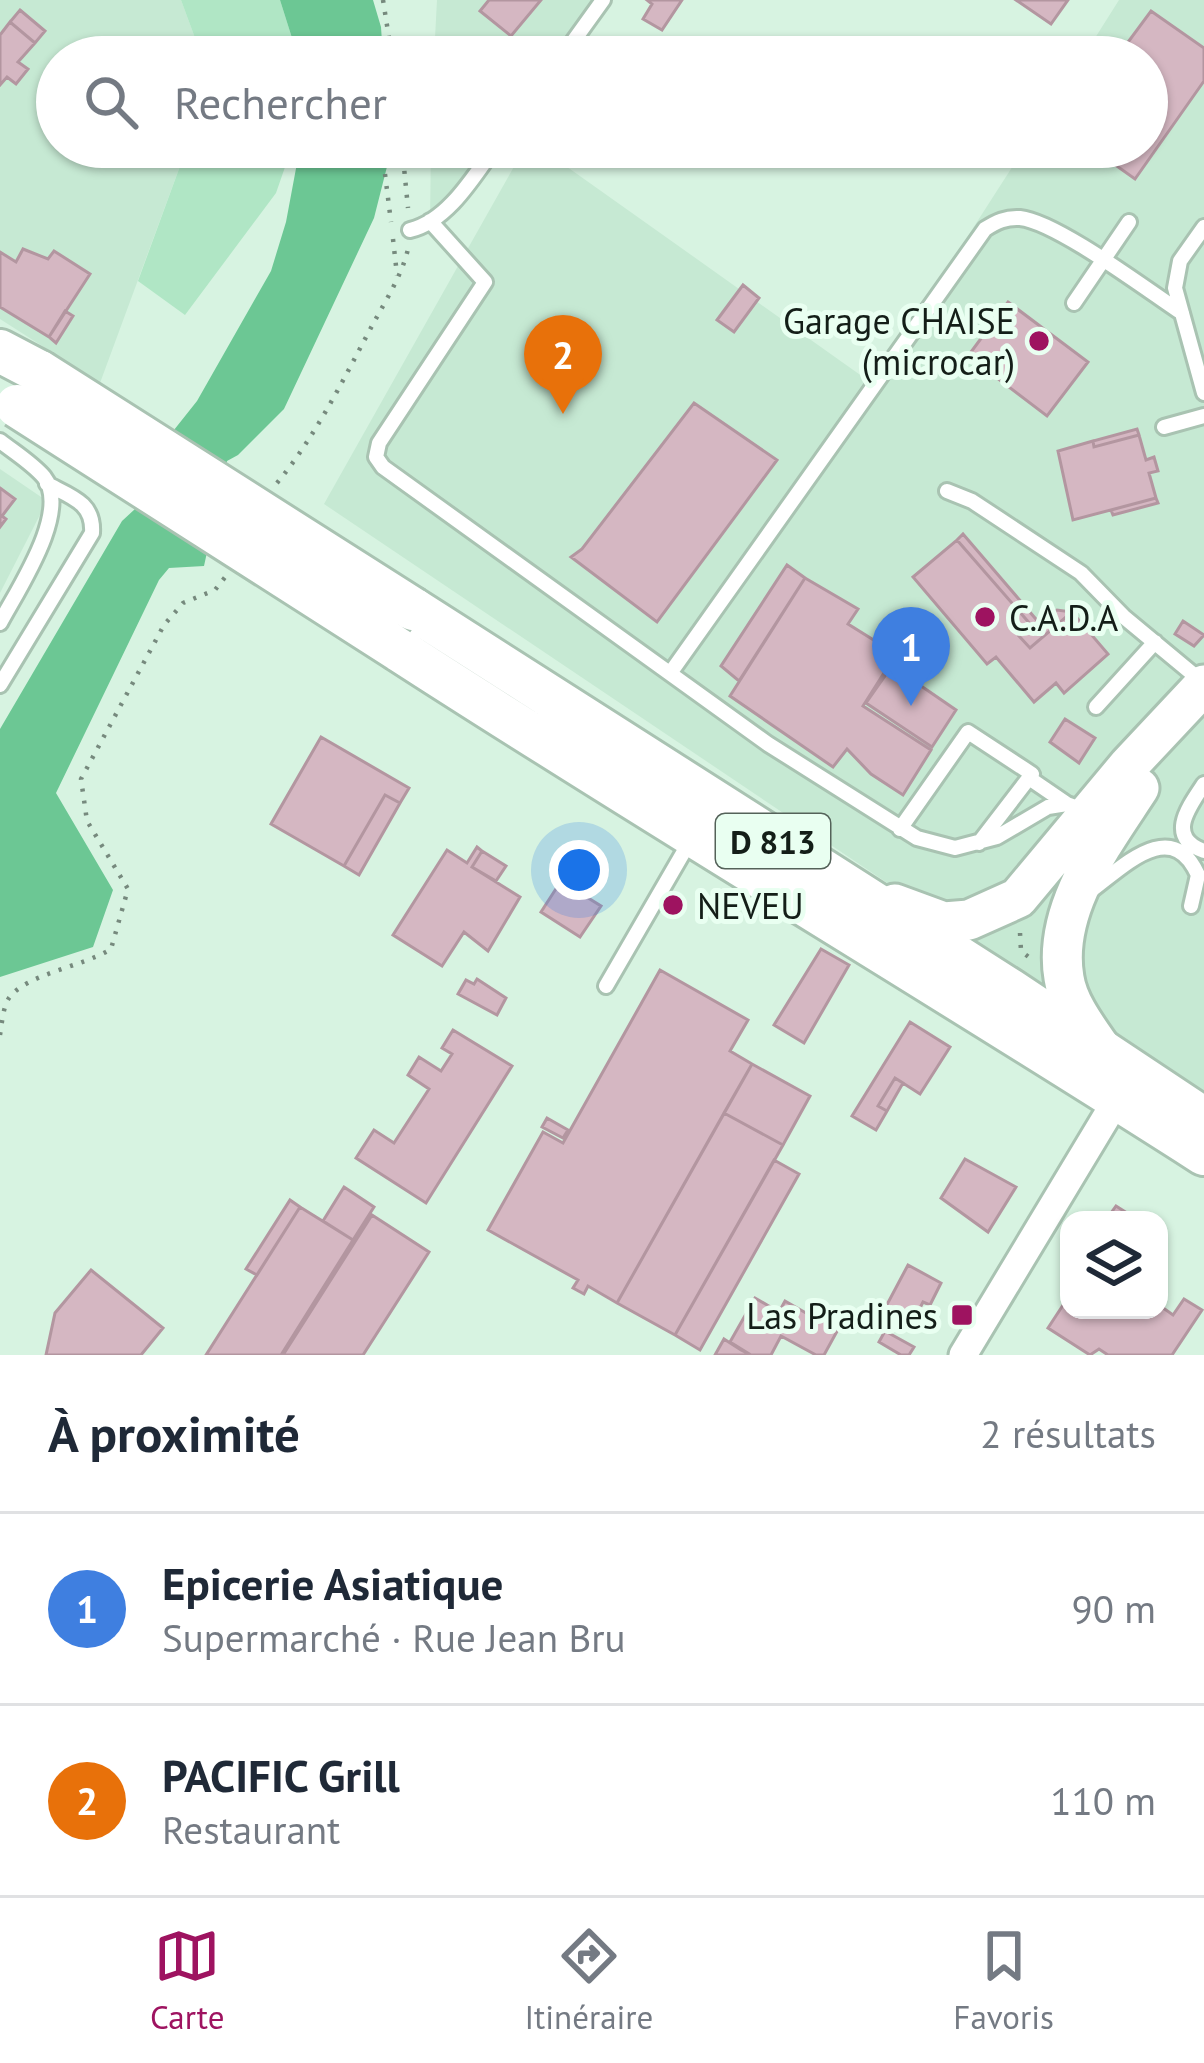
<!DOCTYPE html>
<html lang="fr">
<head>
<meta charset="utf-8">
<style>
  body { margin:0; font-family:"PT Sans",sans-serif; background:#f6f6f7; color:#1f2937 }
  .controls { position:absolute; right:36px; bottom:36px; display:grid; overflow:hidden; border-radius:24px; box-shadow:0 3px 9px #0004 }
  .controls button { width:108px; height:108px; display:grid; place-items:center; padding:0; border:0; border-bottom:3px solid #e0e1e3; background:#fff; color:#1f2937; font:60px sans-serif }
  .you { position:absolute; left:579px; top:870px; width:42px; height:42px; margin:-30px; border:9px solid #fff; border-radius:50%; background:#1a73e8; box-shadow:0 0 0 18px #1a73e833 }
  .badge { display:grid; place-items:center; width:78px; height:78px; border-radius:50%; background:#9e1360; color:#fff; font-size:39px; font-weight:700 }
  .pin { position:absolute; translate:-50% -99px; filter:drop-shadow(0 3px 6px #0008) }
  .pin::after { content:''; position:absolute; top:63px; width:42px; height:36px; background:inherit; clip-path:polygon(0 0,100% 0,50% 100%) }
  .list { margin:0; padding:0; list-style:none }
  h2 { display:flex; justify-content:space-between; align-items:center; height:156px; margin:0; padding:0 48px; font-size:51px }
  h2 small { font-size:39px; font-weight:400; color:#747a83 }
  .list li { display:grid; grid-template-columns:78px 1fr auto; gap:36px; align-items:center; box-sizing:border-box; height:192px; padding:0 48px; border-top:3px solid #e0e1e3 }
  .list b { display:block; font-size:45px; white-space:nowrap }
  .list p { margin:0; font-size:39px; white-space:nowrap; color:#747a83 }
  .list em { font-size:39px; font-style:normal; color:#747a83 }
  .icon { flex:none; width:66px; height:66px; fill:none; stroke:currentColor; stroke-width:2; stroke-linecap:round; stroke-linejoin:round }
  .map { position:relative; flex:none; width:1204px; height:1355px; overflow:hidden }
  .search { position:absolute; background:#fff; box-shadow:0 3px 9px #0004; left:36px; right:36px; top:36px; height:132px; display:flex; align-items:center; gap:30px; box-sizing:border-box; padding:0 42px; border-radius:66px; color:#747a83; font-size:45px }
  .sheet { height:540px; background:#fff }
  nav { display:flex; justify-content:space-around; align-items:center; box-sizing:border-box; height:168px; border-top:3px solid #e0e1e3; background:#fff; font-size:33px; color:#747a83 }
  nav a { display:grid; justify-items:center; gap:6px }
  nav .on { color:#9e1360 }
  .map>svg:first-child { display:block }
</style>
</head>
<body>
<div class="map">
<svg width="1204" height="1355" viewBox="0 0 1204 1355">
  <rect width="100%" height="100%" fill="#d7f3e1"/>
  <path fill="#c6e9d3" d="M0,0h181l21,57h-145v90h130l-87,236 -100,-64z
    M437,0h162l-44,57h-121z
    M1119,0h85v1096l-880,-592 201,-357h14l334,237 152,-237h122v-90h-64z
    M431,147h55l-56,74z
    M0,469l47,32 -47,92z"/>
  <path fill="#b0e6c5" d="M181,0h99l12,38 2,19h-92z
    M187,147h105l-16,46 -91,122 -47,-34z"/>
  <path fill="#6cc794" d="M280,0h93l8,27 2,30h-89l-2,-19z
    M300,147h92l-18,71 -90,191 -46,46 -11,6 -23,105 -35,2 -10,12 -103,213 57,97 -20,57 -93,30v-248l122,-208 39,-36 9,-50 27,-34 74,-130 15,-49z"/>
  <path fill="#d5b7c2" stroke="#b396a0" stroke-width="3" d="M489,0h52l-30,36 -31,-25z
    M647,0h35l-20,30 -19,-11 9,-15z
    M1016,0h52l-17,24z
    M20,10l25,21 -10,12 -25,-21z
    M1151,11l53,37v33l-69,98 -45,-32h57v-90h-30z
    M10,22l25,21 -17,19 10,7 -12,15 -9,-7 -7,8v-50z
    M23,249l25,10 6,-8 36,23 -41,63 -49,-30v-55l16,10z
    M743,285l16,13 -25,34 -17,-12z
    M1008,302l80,60 -41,54 -79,-60z
    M65,311l8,5 -17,27 -7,-6z
    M694,403l83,57 -120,162 -86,-65 11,-8z
    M1137,429l2,6 -45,12 -1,-6z
    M1139,435l7,25 8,-3 4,14 -9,2 7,25 -83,22 -15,-69 35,-10 1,6z
    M0,488l15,11 -13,17 4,3 -6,8z
    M1156,498l2,5 -45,12 -2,-5z
    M963,534l78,91 16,-15 15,2 -42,36 -11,-12 12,-11 -74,-85z
    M957,540l74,85 -12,11 11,12 42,-36 36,42 -44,39 -8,-10 -22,19 -38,-45 -9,7 -74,-87z
    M787,565l18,13 -66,103 -18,-15z
    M805,578l53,31 -10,15 48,30 -33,52 68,44 -28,45 -32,-21 -24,-25 -14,18 -103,-71z
    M1183,621l21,14 -10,11 -19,-12z
    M892,666l64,44 -24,37 -66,-44z
    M1065,719l30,19 -16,25 -29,-21z
    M321,737l88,51 -9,15 -15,-8 -41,71 -73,-42z
    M385,795l15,8 -41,72 -15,-9z
    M477,847l5,4 -10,16 48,30 -32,54 -24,-19 -22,34 -49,-31 54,-85 20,13z
    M482,851l24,15 -10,15 -24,-14z
    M561,881l40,25 -21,31 -39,-25z
    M821,949l28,16 -45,78 -30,-18z
    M660,970l88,50 -18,31 22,13 -135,239 -29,-17 -4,8 -11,-6 5,-8 -90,-50 55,-98 20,11z
    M477,979l29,19 -9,17 -39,-21 8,-14 8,4z
    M910,1022l40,25 -30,47 -25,-16 -17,28 9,5 -11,19 -24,-14z
    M453,1030l59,36 -86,137 -70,-45 18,-28 20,13 35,-54 -21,-14 11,-18 22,14 11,-17 -10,-6z
    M752,1064l58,32 -27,49 -59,-32z
    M895,1078l8,5 -16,28 -9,-5z
    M724,1113l59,32 -108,190 -58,-32z
    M547,1118l21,12 -5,8 -21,-11z
    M965,1159l51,28 -28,45 -47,-34z
    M774,1160l25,14 -99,176 -25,-15z
    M344,1187l30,20 -21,33 -30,-19z
    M290,1200l10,7 -43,68 -11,-6z
    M1116,1206l22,14h-32z
    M300,1207l53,33 -72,115h-75z
    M372,1215l57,37 -66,103h-80z
    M908,1265l33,18 -11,22 -7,-3 -12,24 -28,-14z
    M91,1270l72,58 -22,27h-95l9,-42z
    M1069,1296v14h90v-5l14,10 11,-16 18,11 -30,45h-64l-9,-6 -9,6 -42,-27z
    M755,1298l24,14 6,-11 35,20 4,-7 17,10 -17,31h-8l-35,-19 -10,19h-20l-21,-13z
    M885,1331l29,16 -5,8h-8l-22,-13z
    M724,1339l17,11 10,5h-36z"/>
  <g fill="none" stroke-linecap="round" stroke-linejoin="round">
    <g stroke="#a9c3b2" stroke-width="20">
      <path id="lane" d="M562,57l41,-57
        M430,221l55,61 -106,161 -3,14 7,10 385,277 149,94 38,10 42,-11 51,-30 19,-3 19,7
        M1204,227l-24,34 -5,27 29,105
        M410,230c38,-9 64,-54 85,-83
        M1074,303l55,-81
        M1164,427l40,-11
        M0,441c14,11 32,22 44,36 27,34 -26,112 -44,146
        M947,491l25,10 109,72 43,44 76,63
        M671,672l314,-443c11,-7 21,-12 35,-11 37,4 127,72 162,95
        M0,685l92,-152c2,-30 -20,-36 -45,-49
        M1096,707l59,-65
        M1029,778l38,26
        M1204,784c-16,24 -38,53 0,67
        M900,829l68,-97 64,42 -53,69
        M1093,889c32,-24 79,-72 105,-14l-7,31
        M606,986l84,-145"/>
    </g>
    <g stroke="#a9c3b2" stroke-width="33">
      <path id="street" d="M963,1355l162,-269"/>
    </g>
    <g stroke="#a9c3b2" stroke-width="45">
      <path id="secondary" d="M895,904l49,18 25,-2 49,-22 111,-133 75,-80
        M1104,1053c-15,-22 -36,-48 -40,-75 -12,-69 40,-136 75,-190"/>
    </g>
    <g stroke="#a9c3b2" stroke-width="48">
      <path id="primary" d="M0,351l40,21
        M413,609l597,381 194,129
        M399,650c266,172 538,333 805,504"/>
    </g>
    <path stroke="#76897d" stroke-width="4.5" stroke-dasharray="3 9" stroke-linecap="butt" d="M383,0l9,57
      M402,147l6,61
      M385,174l6,48
      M393,239l4,36
      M277,483c39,-47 67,-105 96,-159 13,-24 29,-49 35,-75
      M1020,933l1,18 9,7
      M0,1035c2,-12 3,-28 9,-37 17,-24 73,-31 102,-49l17,-60 -41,-68 -6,-42 83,-154 19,-22 32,-13 11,-14"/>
    <use href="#lane" stroke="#fff" stroke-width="14"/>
    <use href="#street" stroke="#fff" stroke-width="27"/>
    <use href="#secondary" stroke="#fff" stroke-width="39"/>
    <use href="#primary" stroke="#fff" stroke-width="42"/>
    <g stroke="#a9c3b2" stroke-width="48" stroke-linecap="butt">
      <path id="primary-bridge" d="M40,372l373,237
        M17,406l382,244"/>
    </g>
    <use href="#primary-bridge" stroke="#fff" stroke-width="42"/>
  </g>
  <g fill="#9e1360" stroke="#e9fff1" stroke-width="4.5">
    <circle cx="1039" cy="341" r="12"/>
    <circle cx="985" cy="617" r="12"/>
    <circle cx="673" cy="905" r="12"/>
    <rect x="950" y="1303" width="24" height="24" rx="6"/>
  </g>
  <g text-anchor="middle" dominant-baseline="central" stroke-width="10" stroke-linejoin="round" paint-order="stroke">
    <rect fill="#e9fff1" stroke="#546259" stroke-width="3" x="716" y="814" width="114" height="54" rx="9"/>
    <g font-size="33" font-weight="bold" fill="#141e18">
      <text x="773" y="841">D 813</text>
    </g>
    <g font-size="36" fill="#141e18" stroke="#e9fff1" text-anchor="end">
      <text x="1015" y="320">Garage CHAISE<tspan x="1015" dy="41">(microcar)</tspan></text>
      <text x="1009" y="617" text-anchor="start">C.A.D.A</text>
      <text x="697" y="905" text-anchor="start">NEVEU</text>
      <text x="938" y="1315">Las Pradines</text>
    </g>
  </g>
</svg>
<div class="controls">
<button><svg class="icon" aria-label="layers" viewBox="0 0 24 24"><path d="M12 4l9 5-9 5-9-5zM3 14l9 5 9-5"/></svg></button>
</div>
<div class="you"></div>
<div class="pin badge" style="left:911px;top:706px;background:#3f7fe0">1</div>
<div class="pin badge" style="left:563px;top:414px;background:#e8710a">2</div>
<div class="search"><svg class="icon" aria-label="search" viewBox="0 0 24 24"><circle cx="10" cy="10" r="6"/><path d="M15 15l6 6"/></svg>Rechercher</div>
</div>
<section class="sheet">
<h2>À proximité<small>2 résultats</small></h2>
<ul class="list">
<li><span class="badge" style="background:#3f7fe0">1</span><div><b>Epicerie Asiatique</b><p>Supermarché · Rue Jean Bru</p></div><em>90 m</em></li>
<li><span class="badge" style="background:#e8710a">2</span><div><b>PACIFIC Grill</b><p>Restaurant</p></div><em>110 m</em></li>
</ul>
</section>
<nav>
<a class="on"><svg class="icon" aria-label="map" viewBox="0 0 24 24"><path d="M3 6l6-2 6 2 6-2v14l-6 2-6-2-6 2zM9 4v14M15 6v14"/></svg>Carte</a>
<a><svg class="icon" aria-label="directions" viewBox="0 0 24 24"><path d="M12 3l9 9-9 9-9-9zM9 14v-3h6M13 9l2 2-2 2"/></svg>Itinéraire</a>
<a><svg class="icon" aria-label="saved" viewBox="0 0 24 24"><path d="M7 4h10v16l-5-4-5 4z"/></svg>Favoris</a>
</nav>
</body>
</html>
